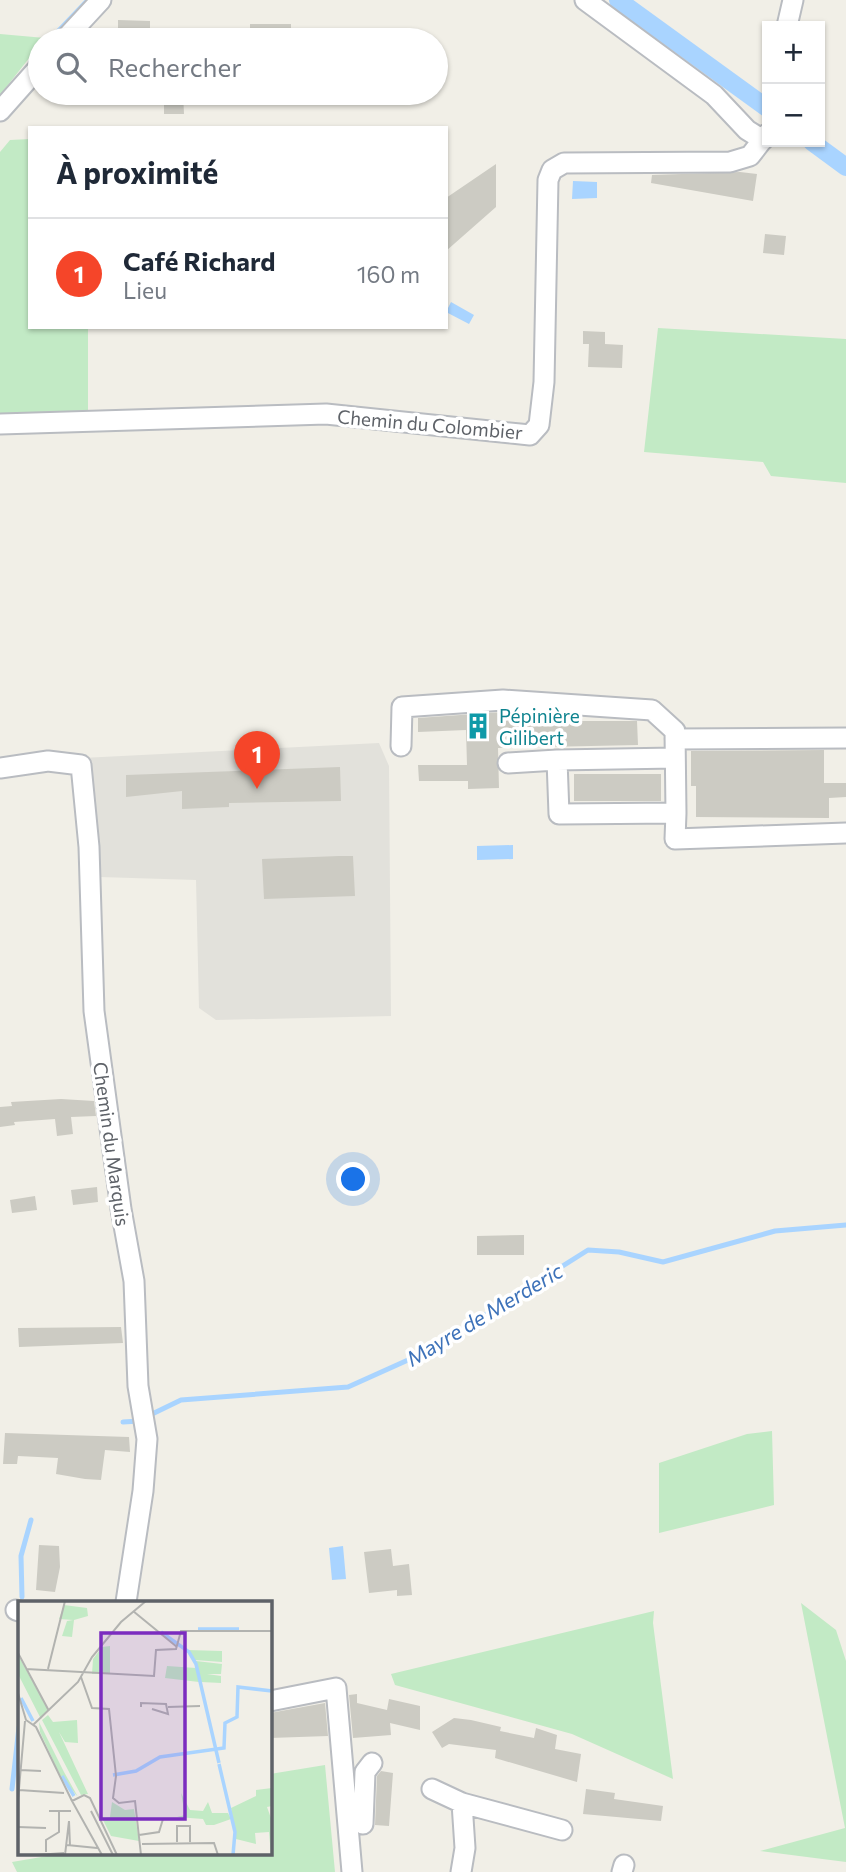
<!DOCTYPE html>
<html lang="fr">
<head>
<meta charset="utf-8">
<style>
  body { margin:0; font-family:Commissioner,sans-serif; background:#f6f6f7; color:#1f2937 }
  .controls { position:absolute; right:21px; top:21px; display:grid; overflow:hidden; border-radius:0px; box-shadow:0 2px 5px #0004 }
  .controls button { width:63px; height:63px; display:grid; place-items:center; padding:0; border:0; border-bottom:2px solid #e0e1e3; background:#fff; color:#1f2937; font:35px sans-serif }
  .you { position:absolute; left:354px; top:1180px; width:24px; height:24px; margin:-18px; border:5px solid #fff; border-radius:50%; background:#1a73e8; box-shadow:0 0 0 10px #1a73e833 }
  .badge { display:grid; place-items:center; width:46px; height:46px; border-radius:50%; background:#f54529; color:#fff; font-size:23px; font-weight:700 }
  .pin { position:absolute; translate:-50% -58px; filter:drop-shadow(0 2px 4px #0008) }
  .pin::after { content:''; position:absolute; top:37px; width:24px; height:21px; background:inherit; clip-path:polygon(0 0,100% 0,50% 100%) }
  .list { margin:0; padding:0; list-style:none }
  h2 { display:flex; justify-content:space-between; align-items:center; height:91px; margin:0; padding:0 28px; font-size:30px }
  h2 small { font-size:23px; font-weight:400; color:#747a83 }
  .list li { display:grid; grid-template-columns:46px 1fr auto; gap:21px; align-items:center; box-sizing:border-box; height:112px; padding:0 28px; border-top:2px solid #e0e1e3 }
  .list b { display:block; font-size:26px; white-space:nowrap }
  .list p { margin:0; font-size:23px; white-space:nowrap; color:#747a83 }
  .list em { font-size:23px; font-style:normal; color:#747a83 }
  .icon { flex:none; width:38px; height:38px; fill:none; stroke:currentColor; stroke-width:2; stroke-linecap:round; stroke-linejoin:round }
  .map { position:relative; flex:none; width:846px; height:1872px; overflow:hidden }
  .search { position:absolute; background:#fff; box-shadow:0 2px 5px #0004; left:28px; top:28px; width:420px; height:77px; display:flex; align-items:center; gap:18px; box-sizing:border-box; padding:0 24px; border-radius:38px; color:#747a83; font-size:26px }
  .panel { position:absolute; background:#fff; box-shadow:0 2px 5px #0004; left:28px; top:126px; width:420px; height:203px; border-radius:0px }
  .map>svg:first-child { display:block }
</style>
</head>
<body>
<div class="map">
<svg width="846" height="1872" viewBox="0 0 846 1872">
  <rect width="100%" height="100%" fill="#f1efe7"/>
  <path fill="#e2e1db" d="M379,743l10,23 2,250 -175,4 -17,-12 -3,-128 -96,-3 -18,-119z"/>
  <path fill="#c2eac5" d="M0,34l45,4 -45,57z
    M30,139v188h58v88l-88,3v-266l10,-12z
    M658,328l188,11v144l-75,-7 -8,-14 -119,-10z
    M772,1431l2,74 -115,28v-70l88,-29z
    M801,1603l35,27 10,31v201l-86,-11 85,-23z
    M654,1611l-1,12 20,156 -101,-45 -177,-49 -4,-11z
    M325,1765l10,107h-318l-5,-10 53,-9h205v-79z"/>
  <path fill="#a9d4ff" d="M573,181l24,1v16l-25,1z
    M451,302l23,13 -5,9 -23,-12z
    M513,845v14l-36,1v-14z
    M343,1546l3,33 -14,1 -3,-32z"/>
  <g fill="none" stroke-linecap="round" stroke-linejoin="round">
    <path stroke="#a9d4ff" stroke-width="5" d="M50,40l38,-40
      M31,62l9,-11
      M148,1416l33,-16 167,-13 80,-36 160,-101 31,2 44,10 112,-31 71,-6
      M123,1422l17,-1
      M22,1597l-1,-41 10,-36
      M12,1789l7,-62"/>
    <path stroke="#a9d4ff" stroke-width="18" d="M618,0l149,108
      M812,142l34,25"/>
  </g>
  <path fill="#cccbc3" d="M118,20l32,1v15h-8v4h-24z
    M250,24h41v16h-41z
    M164,93h19l1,21h-20z
    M496,164v43l-50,44v-53z
    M740,172l17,2 -4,27 -102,-18 1,-8z
    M765,234l21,2 -2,19 -21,-2z
    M583,331l22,1v12l18,1 -1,23 -34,-1 1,-23h-6z
    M503,712l14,1v8h120l1,24 -140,3 1,40 -31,1v-8h-49l-1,-16h49l-1,-35 -48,2v-14z
    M824,750v33h22v14l-17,1v20l-133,-1v-31h-5v-35z
    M340,767l1,34 -112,2v4l-47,2v-18l-56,6v-22z
    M574,774h87v27h-87z
    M339,856h14l2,40 -91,3 -2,-40z
    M61,1099l33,2 2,15 -25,1 2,17 -16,2 -2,-17 -41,3 1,3 -15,2v-20l12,-1 -1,-4z
    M97,1187l1,15 -25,3 -2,-15z
    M35,1196l2,14 -25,3 -2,-13z
    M524,1235v20h-47v-19z
    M121,1327l2,16 -104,4 -1,-19z
    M5,1433l124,4 1,15 -25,-2 -4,30 -16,-1 -29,-5 2,-16 -40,-2 -1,8h-14z
    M39,1545l20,1 1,21 -5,25 -19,-2z
    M391,1549l2,17 16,-2 3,31 -15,1v-6l-28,3 -5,-41z
    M357,1694v9l30,7 2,-11 31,7v24l-30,-7 1,12 -38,3 -4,-43z
    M325,1703l3,33 -58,2v-25z
    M454,1718l17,2 30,7 -1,4 34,7 2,-10 21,7 -2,14 26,5 -4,28 -82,-24 1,-8 -47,-6 -7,4 -10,-16z
    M381,1771l12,2 -4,53 -14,-1 2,-49z
    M586,1789l29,4 -1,6 49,7 -2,15 -78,-7z"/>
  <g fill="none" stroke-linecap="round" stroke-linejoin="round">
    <g stroke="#b9bcc1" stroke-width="23">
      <path id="minor" d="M585,0l129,95 33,35 16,10
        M787,26l6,-26
        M64,40l37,-40
        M0,111l40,-45
        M0,424l326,-10 204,21 9,-10 5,-43 4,-202 4,-10 12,-7 166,-1 20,-6 17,-22
        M675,739l171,-1
        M401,746l1,-39 101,-7 149,10 23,21 1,82 -117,1 -2,-54 -49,3
        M557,760l118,-2
        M0,768l48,-7 33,4 8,82 5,164 27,198 13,72 4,105 9,53 -4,52 -17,111
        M676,813l-1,26 171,-6
        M16,1610l3,1
        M270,1701l66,-13 16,184
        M432,1789l30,14 100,27
        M363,1824l2,-52 7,-9
        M461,1872l4,-24 -3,-45
        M622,1872l2,-7"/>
    </g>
    <use href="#minor" stroke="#fff" stroke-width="19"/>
  </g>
  <defs>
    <g id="building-bare" transform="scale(2.1)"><path d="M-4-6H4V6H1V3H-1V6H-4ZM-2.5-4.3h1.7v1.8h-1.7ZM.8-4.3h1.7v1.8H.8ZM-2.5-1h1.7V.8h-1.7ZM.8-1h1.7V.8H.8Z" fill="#0f9aa8" stroke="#fff" stroke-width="2.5" paint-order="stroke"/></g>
  </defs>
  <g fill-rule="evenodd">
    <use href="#building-bare" x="478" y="726"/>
  </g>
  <g text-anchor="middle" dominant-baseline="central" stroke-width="7" stroke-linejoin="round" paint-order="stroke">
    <g font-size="19" fill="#5e6268" stroke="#fff">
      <text transform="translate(430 424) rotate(5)">Chemin du Colombier</text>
      <text transform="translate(112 1144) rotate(82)">Chemin du Marquis</text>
    </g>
    <g font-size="19" fill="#0d838f" stroke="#fff" text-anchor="start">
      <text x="499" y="715">Pépinière<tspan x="499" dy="22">Gilibert</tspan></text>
    </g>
    <g font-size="21" font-style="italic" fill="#3d72b9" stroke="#fff">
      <text transform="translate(484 1314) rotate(-31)">Mayre de Merderic</text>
    </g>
  </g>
  <g transform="translate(18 1601)">
    <rect width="254" height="254" fill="#f1efe7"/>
    <path d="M46,4l23,3 1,8 -14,4 -2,17 -10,-1 5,-15 6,-1 -14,-1zM92,45v28h-18l1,-15 9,-12zM169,49l35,1v11l-27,-2zM0,54l30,55 -7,9 -23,-45zM178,60l26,3 -1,10h-14l14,2v7l-20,-1 -3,-10 1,10 -34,-4 2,-12 29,2zM30,114l5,7 24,-2 1,23 -13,-1 -6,-10 29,62 -7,1 -39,-75zM21,121l25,50 14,25 -18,-22 -20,-43zM254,187v18l-5,1 5,14 -1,34 -2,-23 -14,1 1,11 -20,-5 -5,-31 25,-12v-6zM163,192l9,17 13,1 5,-9 4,11h16l3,6 -17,6h-8l-3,-6 -26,-2 8,-2zM94,201l13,8 9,-1 5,32 -28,-5 -9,-18 8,-1z" fill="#c2eac5"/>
    <path fill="none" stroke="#a9d4ff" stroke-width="3.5" d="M180,28h41M143,31l28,20 7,12 23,99M3,97l12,23M201,163l16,68 -2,23M95,174l23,-4 24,-14 64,-9 1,-25 12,-6 1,-30 34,4M44,175l12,20"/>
    <path fill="none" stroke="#b2b3b0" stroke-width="2" d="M115,10l44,36M0,52l31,58M8,68l128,7 2,-26 20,-1 5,-18h91M30,68l17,-68M63,76l11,31 17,1 7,67 -3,22 6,5 16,-2 6,54M0,92l8,27 10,7 36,74M123,106v-4l25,1 2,10 -16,-5M150,106l32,-1M15,124l45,-43 14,-25 29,-35 25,-21M2,169l21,1M1,189l45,3M0,199l7,-79M31,210h22M73,210l22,44M51,220l1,25M0,226l28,1M121,234l20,-3 4,-13M159,241v-16h13v16M124,243l72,-1 4,12M49,244l30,3M28,251v-12l13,-8v-21M19,254l27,-2M47,254l4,-34M84,254l-30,-54 12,-6 6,3 27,57"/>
    <path fill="#7b2cbf" fill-opacity="0.15" stroke="#7b2cbf" stroke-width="3.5" d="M83,32h84v186h-84z"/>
    <rect width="254" height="254" fill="none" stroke="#5e6268" stroke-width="3.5"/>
  </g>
</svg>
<div class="controls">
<button>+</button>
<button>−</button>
</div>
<div class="you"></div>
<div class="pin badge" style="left:257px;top:789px">1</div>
<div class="search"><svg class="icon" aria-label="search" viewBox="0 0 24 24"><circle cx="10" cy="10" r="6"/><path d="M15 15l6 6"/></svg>Rechercher</div>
<section class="panel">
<h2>À proximité<small></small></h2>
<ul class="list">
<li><span class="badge">1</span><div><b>Café Richard</b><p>Lieu</p></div><em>160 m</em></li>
</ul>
</section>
</div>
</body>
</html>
